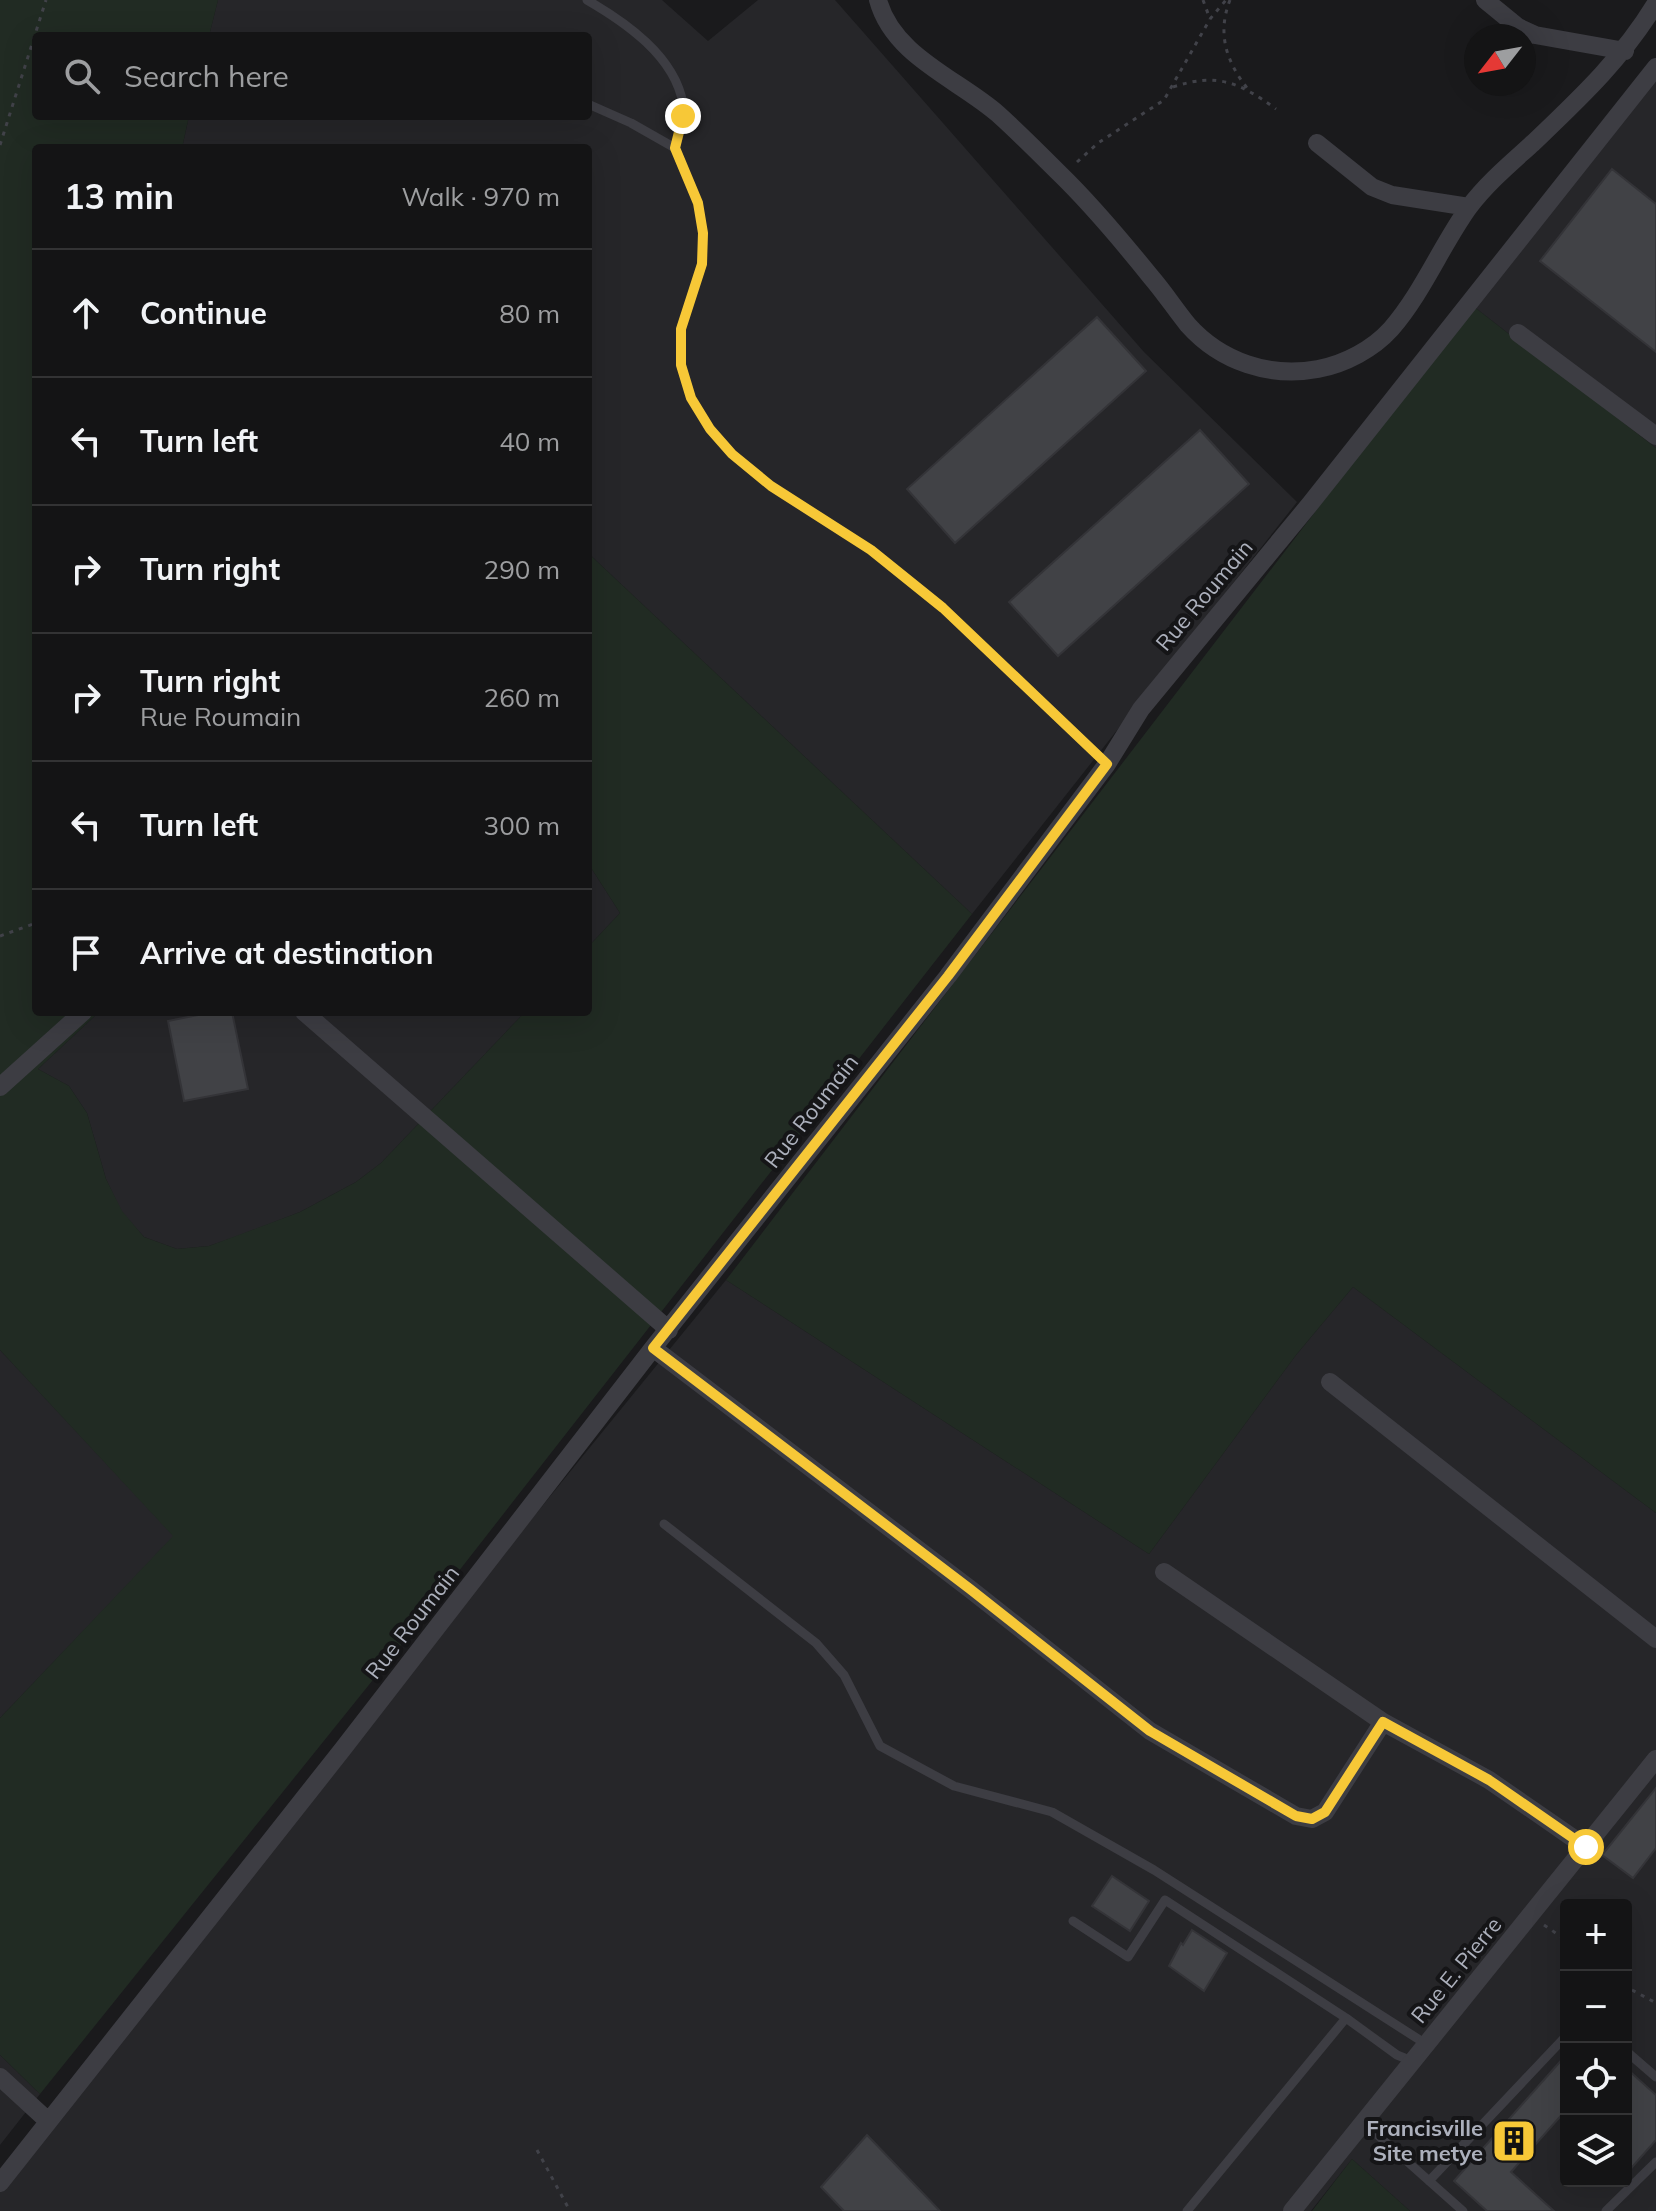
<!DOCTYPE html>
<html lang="en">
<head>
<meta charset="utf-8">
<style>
  body { margin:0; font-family:Mulish,sans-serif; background:#212122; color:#f1f3f6 }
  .controls { position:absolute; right:24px; bottom:24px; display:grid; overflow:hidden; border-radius:8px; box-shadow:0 8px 32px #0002 }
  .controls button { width:72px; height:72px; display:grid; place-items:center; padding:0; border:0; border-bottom:2px solid #333334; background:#141415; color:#f1f3f6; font:40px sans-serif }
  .compass { position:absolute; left:1464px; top:24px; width:72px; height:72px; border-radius:50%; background:#141415; box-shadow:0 8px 32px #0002; rotate:239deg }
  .stop { position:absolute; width:24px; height:24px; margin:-18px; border:6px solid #f7c837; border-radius:50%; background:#fff }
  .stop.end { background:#f7c837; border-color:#fff; box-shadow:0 2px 8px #0008 }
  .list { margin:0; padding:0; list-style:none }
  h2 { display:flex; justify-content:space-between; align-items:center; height:104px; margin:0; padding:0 32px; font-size:34px }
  h2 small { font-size:26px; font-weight:400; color:#9d9ea0 }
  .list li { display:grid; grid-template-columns:52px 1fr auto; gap:24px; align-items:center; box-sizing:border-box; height:128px; padding:0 32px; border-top:2px solid #333334 }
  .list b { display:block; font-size:30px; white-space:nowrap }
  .list p { margin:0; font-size:26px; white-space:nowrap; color:#9d9ea0 }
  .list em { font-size:26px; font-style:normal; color:#9d9ea0 }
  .icon { flex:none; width:44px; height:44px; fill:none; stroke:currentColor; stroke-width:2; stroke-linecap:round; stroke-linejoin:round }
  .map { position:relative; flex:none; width:1656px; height:2211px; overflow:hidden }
  .search { position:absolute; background:#141415; box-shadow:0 8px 32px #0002; left:32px; top:32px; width:560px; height:88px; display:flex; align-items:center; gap:20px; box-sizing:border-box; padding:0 28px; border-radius:8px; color:#9d9ea0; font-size:30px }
  .panel { position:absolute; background:#141415; box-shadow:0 8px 32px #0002; left:32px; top:144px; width:560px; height:872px; border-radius:8px }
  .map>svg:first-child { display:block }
</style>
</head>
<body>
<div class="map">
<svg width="1656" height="2211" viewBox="0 0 1656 2211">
  <rect width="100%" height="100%" fill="#1a1a1c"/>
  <path fill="#262629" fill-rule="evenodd" d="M218,0h444l46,41 50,-41h77l309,352 153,150 -325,412 -384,-361v-405h-406l7,-32h399v-80h-379z
    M1656,79v369l-183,-142z
    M588,863l32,50 -32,34z
    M99,1012h426l-144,151 -25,19 -56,30 -60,23 -31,11 -32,3 -33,-12 -23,-26 -15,-32 -19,-66 -18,-27 -31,-17z
    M726,1280l423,274 147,-199 57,-68 303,226v698h-246l-58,-52 -41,52h-1311v-24l430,-543zM1566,1905h60v276h-60z
    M0,1350l174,186 -174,182z
    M0,2055l40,39 -40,51z"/>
  <path fill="#212b23" d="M0,0h218l-9,36h-173v80h153l-7,32h-146v864h63l-61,57 31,17 18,27 19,66 16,32 22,26 33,12 32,-3 91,-34 56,-30 25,-19 144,-151h63v-65l32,-34 -32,-50v-310l384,361 -567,726 -365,454 -40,-39v-337l173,-182 -173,-186z
    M1473,306l183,142v1065l-303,-226 -57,68 -147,199 -423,-274z
    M1352,2159l58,52h-98z"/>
  <path fill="#414246" stroke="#343438" stroke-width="2" d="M1612,169l44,35v148l-116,-91z
    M1097,317l49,54 -191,172 -48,-54z
    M1200,430l49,54 -191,172 -49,-54z
    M213,1012h19l16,77 -64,12 -16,-80z
    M1656,1788v60l-23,30 -31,-23z
    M1112,1876l37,25 -19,30 -38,-25z
    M1192,1930l35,23 -23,38 -35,-25 12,-23 2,2z
    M1566,2055v55l-55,62 43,39h-67l-33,-30z
    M1626,2068l30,27v45l-30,34z
    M867,2135l73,76h-96l-23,-24z"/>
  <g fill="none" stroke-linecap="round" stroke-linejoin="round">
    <path stroke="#414249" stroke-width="3" stroke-dasharray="4 6" stroke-linecap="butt" d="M1203,0l7,19
      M1230,0c-13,33 -4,61 17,88
      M1173,87c45,-15 67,-4 103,22
      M0,145l46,-145
      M1077,162l21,-19 66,-43 46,-81 16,-19
      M0,936l36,-13
      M1544,1925l22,15
      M1626,1982l6,8 24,13
      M537,2150l33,61"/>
    <path stroke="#3d3d43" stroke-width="9" d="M587,0c38,22 88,56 96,104 2,15 -4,30 -8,44
      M588,104l43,19 44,25 23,55 5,30 -1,31 -21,65v36l10,33 19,31 22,25 39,32 100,64 72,58 164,156
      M664,1524l152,119 28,32 36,71 74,40 98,26 102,58 272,174
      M1073,1921l55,36 37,-57 181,118
      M1626,2051l30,26
      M1364,2123l99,88
      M1429,2181l137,-145
      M1187,2211l159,-193 51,37 15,6
      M1606,2211l50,-49"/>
    <path stroke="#3d3d43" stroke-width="18" d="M878,0c15,56 80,79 120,114 21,19 41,39 61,59 33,32 63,68 92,104 13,15 24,32 37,48 33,37 82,53 130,44 27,-5 55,-20 73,-40 32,-37 50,-83 78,-122 19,-25 42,-44 64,-64 47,-45 89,-84 123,-140
      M1485,0l33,27 17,8 90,16
      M1317,143l55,44 20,8 77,12
      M1518,333l138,103
      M304,1012l365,318
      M0,1087l83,-75
      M653,1348l317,241 180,142 146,85 16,3 13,-7 58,-90
      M1330,1382l326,257
      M1164,1572l219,150 106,58 97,67
      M0,2077l48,44
      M0,2183l342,-433 311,-402 295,-372 159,-212 34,-55 169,-205 346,-437
      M1292,2211l364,-452"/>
  </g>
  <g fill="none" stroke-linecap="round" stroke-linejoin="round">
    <path stroke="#f7c837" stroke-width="10" d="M683,116l-8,32 23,55 5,30 -1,31 -21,65v36l10,33 19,31 22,25 39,32 100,64 72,58 164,156 -159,212 -295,372 317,241 180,142 146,85 16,3 13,-7 58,-90 106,58 97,67"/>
  </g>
  <defs>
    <g id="building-square" transform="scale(2.3)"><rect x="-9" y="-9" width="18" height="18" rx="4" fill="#f7c837" stroke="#151517"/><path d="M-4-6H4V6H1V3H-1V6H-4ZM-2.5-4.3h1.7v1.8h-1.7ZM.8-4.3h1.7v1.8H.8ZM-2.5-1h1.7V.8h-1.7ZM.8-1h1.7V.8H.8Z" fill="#111"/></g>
  </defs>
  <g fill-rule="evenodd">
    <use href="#building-square" x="1514" y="2141"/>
  </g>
  <g text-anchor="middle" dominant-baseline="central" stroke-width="8" stroke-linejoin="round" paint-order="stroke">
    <g font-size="22" fill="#acb0bc" stroke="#151517">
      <text transform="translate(1204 595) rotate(-50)">Rue Roumain</text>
      <text transform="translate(811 1111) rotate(-52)">Rue Roumain</text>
      <text transform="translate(412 1622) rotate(-52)">Rue Roumain</text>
      <text transform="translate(1456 1970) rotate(-51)">Rue E. Pierre</text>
    </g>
    <g font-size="22" font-weight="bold" fill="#acb0bc" stroke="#151517" text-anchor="end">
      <text x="1483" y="2128">Francisville<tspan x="1483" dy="25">Site metye</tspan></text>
    </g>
  </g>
</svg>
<div class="controls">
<button>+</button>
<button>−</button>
<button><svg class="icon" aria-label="locate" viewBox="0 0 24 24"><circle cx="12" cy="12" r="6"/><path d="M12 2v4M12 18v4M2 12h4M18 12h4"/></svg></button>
<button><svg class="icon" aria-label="layers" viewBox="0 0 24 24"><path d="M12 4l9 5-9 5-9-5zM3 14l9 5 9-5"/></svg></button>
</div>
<svg class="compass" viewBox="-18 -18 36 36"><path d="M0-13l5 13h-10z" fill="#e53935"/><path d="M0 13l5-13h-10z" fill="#9d9ea0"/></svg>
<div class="stop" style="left:1586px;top:1847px"></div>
<div class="stop end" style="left:683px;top:116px"></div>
<div class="search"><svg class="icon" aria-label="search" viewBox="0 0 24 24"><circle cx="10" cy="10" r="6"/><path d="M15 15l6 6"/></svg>Search here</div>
<section class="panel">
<h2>13 min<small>Walk · 970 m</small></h2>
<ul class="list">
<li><svg class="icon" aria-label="ahead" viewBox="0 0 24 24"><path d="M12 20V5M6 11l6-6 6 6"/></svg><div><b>Continue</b></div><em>80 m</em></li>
<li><svg class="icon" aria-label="left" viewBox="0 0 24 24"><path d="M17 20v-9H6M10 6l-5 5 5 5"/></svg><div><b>Turn left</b></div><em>40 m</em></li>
<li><svg class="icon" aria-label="right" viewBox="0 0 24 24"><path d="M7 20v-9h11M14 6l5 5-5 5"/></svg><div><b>Turn right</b></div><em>290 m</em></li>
<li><svg class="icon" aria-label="right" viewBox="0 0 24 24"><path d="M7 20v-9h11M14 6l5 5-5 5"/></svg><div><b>Turn right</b><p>Rue Roumain</p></div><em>260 m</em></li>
<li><svg class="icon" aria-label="left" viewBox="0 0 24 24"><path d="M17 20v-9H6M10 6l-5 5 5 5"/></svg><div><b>Turn left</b></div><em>300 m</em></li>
<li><svg class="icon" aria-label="arrive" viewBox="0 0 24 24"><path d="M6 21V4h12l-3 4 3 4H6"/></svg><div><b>Arrive at destination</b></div></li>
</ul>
</section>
</div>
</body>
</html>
